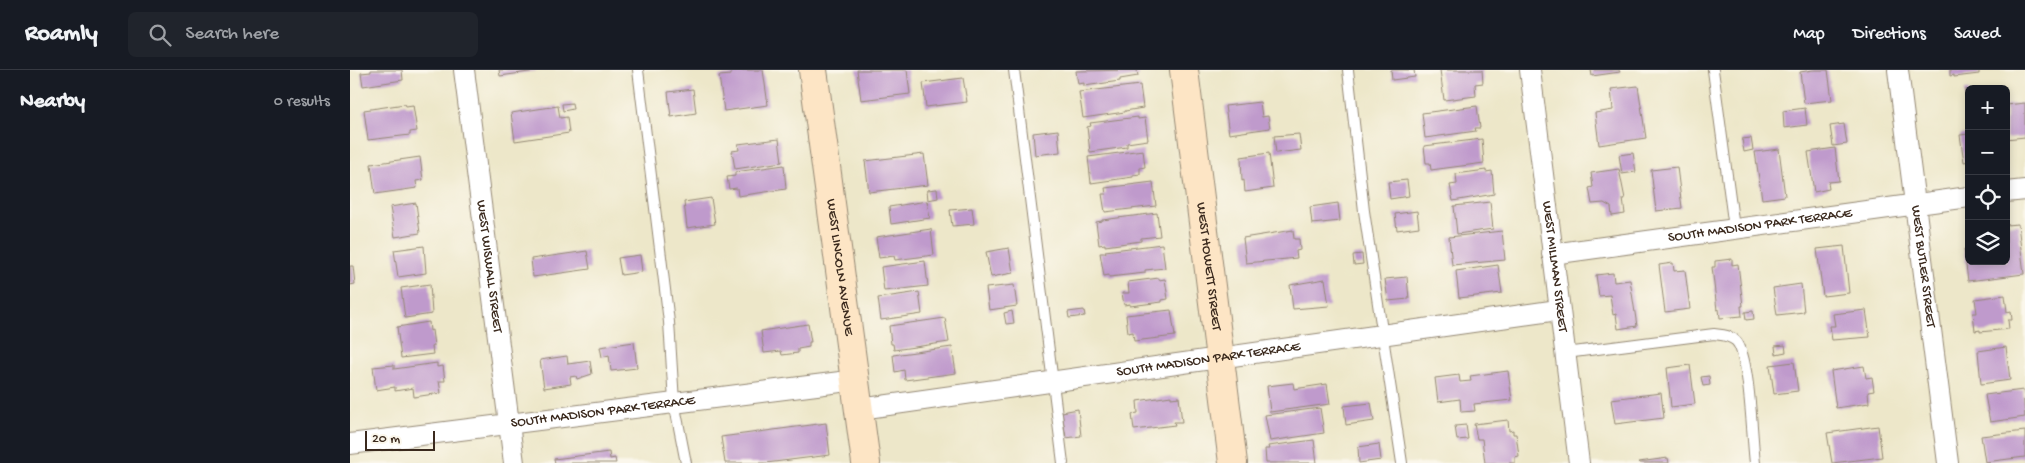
<!DOCTYPE html>
<html lang="en">
<head>
<meta charset="utf-8">
<style>
  body { margin:0; font-family:"Gochi Hand",sans-serif; background:#20242c; color:#f1f3f6 }
  .controls { position:absolute; right:15px; top:15px; display:grid; overflow:hidden; border-radius:8px; box-shadow:0 2px 8px #0003 }
  .controls button { width:45px; height:45px; display:grid; place-items:center; padding:0; border:0; border-bottom:1px solid #363941; background:#171b24; color:#f1f3f6; font:25px sans-serif }
  .scale { position:absolute; left:15px; bottom:12px; width:70px; box-sizing:border-box; padding-left:5px; border:2px solid #3b2a1e; border-top:0; font-size:14px; line-height:18px; white-space:nowrap; color:#3b2a1e; -webkit-text-stroke:4px #fbf7ec; paint-order:stroke }
  .list { margin:0; padding:0; list-style:none }
  h2 { display:flex; justify-content:space-between; align-items:center; height:65px; margin:0; padding:0 20px; font-size:21px }
  h2 small { font-size:16px; font-weight:400; color:#9ea1a6 }
  .icon { flex:none; width:28px; height:28px; fill:none; stroke:currentColor; stroke-width:2; stroke-linecap:round; stroke-linejoin:round }
  .map { position:relative; flex:none; width:1675px; height:393px; overflow:hidden }
  header { display:flex; align-items:center; gap:30px; box-sizing:border-box; height:70px; padding:0 25px; background:#171b24; border-bottom:1px solid #363941 }
  header strong { font-size:24px }
  nav { display:flex; gap:28px; margin-inline-start:auto; font-size:18px }
  .search { width:350px; height:45px; background:#20242c; display:flex; align-items:center; gap:12px; box-sizing:border-box; padding:0 18px; border-radius:8px; color:#9ea1a6; font-size:19px }
  main { display:flex }
  aside { flex:1; background:#171b24 }
  .map>svg:first-child { display:block }
</style>
</head>
<body>
<header>
<strong>Roamly</strong>
<div class="search"><svg class="icon" aria-label="search" viewBox="0 0 24 24"><circle cx="10" cy="10" r="6"/><path d="M15 15l6 6"/></svg>Search here</div>
<nav><a>Map</a><a>Directions</a><a>Saved</a></nav>
</header>
<main>
<aside>
<h2>Nearby<small>0 results</small></h2>
<ul class="list">
</ul>
</aside>
<div class="map">
<svg width="1675" height="393" viewBox="0 0 1675 393">
  <rect width="100%" height="100%" fill="#fbf7ec"/>
  <filter id="ink" filterUnits="userSpaceOnUse"><feTurbulence type="fractalNoise" baseFrequency=".02" numOctaves="2"/><feDisplacementMap in="SourceGraphic" scale="10" xChannelSelector="R" yChannelSelector="G"/><feConvolveMatrix kernelMatrix="1 2 1 2 8 2 1 2 1" color-interpolation-filters="sRGB"/></filter>
  <filter id="wash" filterUnits="userSpaceOnUse"><feTurbulence type="fractalNoise" baseFrequency=".0096" numOctaves="4" result="noise"/><feDisplacementMap in="SourceGraphic" scale="20" xChannelSelector="R" yChannelSelector="G"/><feGaussianBlur stdDeviation="1.12" result="paint"/><feColorMatrix in="noise" values="0 0 0 0 0 0 0 0 0 0 0 0 0 0 0 0 0 1.4 0 .05"/><feComposite in="paint" operator="in"/></filter>
  <g filter="url(#wash)">
    <rect width="100%" height="100%" fill="#ede7c9"/>
    <g id="blocks">
      <path fill="#bf9acc" d="M21,0h31l1,10 -40,6 -2,-13 10,-1z
        M149,0h37v1l-36,5z
        M381,0h32l5,35 -44,6 -5,-35 12,-1z
        M507,0h50l3,24 -49,6z
        M787,0l1,6 -18,3v2l-36,5v-3l-6,1 -2,-13z
        M1041,0h23l1,7 -23,3z
        M1090,0h42l1,13 -8,1 1,12 -32,4z
        M1241,0h28l1,2 -28,4z
        M1463,0h15l4,30 -28,3 -4,-31z
        M1600,0h29v4l-25,3v-2l-4,1z
        M613,8l4,24 -41,5 -3,-24z
        M790,15l3,23 -18,3v1l-42,6 -4,-26z
        M1288,16l8,52 -47,7 -4,-32 18,-3 -2,-21z
        M343,19l3,24 -25,4 -3,-25z
        M1615,20h4v15l-3,1z
        M910,32l2,15 6,-1 2,12 -41,6 -4,-28z
        M222,33l1,6 -10,2 -1,-7z
        M1675,33v34l-19,2v-34z
        M55,34l1,2 7,-1 4,26 -7,1v3l-42,5 -4,-30z
        M208,36l2,12 7,-1 2,16 -54,8 -4,-28z
        M1127,36l3,22h-5l1,3 -51,7 -3,-25z
        M1455,38l2,17 -23,3 -1,-17z
        M788,47v2l7,-1 3,22 -21,3v4l-37,5 -3,-25 4,-1 -1,-3z
        M1494,54l3,20 -14,2 -3,-20z
        M708,60l2,22 -25,3 -2,-22z
        M949,64l2,16 -25,3 -2,-17z
        M1619,64v27l-5,1 -4,-27z
        M1401,68l2,12 -9,2 -2,-13z
        M429,69l3,23 -47,7 -3,-18 7,-1 -1,-6z
        M1132,69l2,24 -53,7 -1,-7h-4l-2,-17z
        M1485,78l4,33 -11,1 1,7 -15,3 -6,-40z
        M1429,79l6,47 -23,3 -7,-47z
        M793,80l2,17 -5,1v6l-7,1v2l-42,6 -3,-26z
        M919,83l4,35 -28,4 -1,-12 -2,1 -1,-24z
        M1283,83l3,19 -14,2 -3,-19z
        M574,84l4,31 -59,7 -4,-31z
        M70,87l3,23 -7,1 1,7 -42,6 -4,-30z
        M434,95l2,24 -48,7 -1,-8 -8,1 -2,-12 8,-1v-4z
        M1327,97l5,41 -26,3 -5,-41z
        M1269,99l6,30h-2l2,15 -13,2 -1,-9 -7,-4 -12,1 -3,-16 4,-1 -2,-14z
        M1136,100v2l6,-1 2,23 -41,7 -3,-16 7,-1 -1,-10z
        M1057,110l2,16 -19,3 -2,-17z
        M803,112l3,24 -51,6 -3,-18h4l-1,-6z
        M587,119l1,9 -10,2 -1,-10z
        M361,128l4,26 -28,4 -3,-26z
        M577,131l3,17 -39,6 -2,-17z
        M1140,132l3,27 -36,5 -3,-28z
        M66,133l4,30 -25,4 -5,-30z
        M988,133l2,18 -28,3 -2,-17z
        M622,138l2,16 -22,2 -2,-16z
        M1067,141l2,16 -22,3 -2,-16z
        M807,143l3,23 -19,2v3l-36,5v-2l-6,1 -3,-23 6,-1v-1z
        M1668,154l6,50 -56,7 -4,-32 5,-1v13h37v-36z
        M581,159l3,26 -39,5 -1,-4 -15,2 -3,-21z
        M943,160l1,9h5l1,11 -4,1 1,7 -51,5 -3,-25z
        M1152,161l3,29 -53,5 -3,-28z
        M812,174l3,24 -20,2v3l-36,4v-2l-5,1 -4,-23h6l-1,-2z
        M74,176l2,27 -28,4 -4,-27z
        M1494,176l5,47 -26,3 -6,-47z
        M659,178l4,25 -22,4 -5,-25z
        M237,181l3,18 -57,8 -2,-18z
        M1012,184l1,10 -9,1 -1,-10z
        M290,185l2,17 -21,3 -3,-17z
        M1382,189v6l6,-1 5,42h-2l1,10 -22,2 -1,-9 -2,1 -5,-43h3v-6z
        M575,191l3,25 -44,5 -3,-24z
        M1323,193l1,8 11,-1 5,39 -25,3 -6,-47z
        M1148,195l4,28 -43,5 -3,-27z
        M0,196h3l2,18 -5,1z
        M1263,203l1,9 16,-2 7,46 -19,3 -2,-15 -3,1 -3,-20 -11,1 -3,-21z
        M1057,207l2,22 -21,2 -3,-22z
        M809,208v2l6,-1 3,20 -6,1v2l-32,4v-2l-6,1 -2,-12h7l-1,-11z
        M975,209l4,27 -36,3 -3,-24z
        M80,214l2,30 -27,4 -4,-30z
        M1451,214l3,28 -27,3 -4,-27z
        M664,215l3,21 -28,4 -3,-22z
        M569,222l3,22 -41,6 -3,-22z
        M1655,225l2,17 4,-1 1,9h-4l1,9 -29,3v-2l-5,1 -2,-18h4l-2,-14z
        M734,240l1,6 -16,2 -1,-6z
        M821,240l4,26 -41,5 -1,-9 -5,1 -2,-18z
        M1516,240l4,27 -38,3 -2,-14h5l-2,-12z
        M662,241l2,12 -8,1 -2,-11z
        M1403,241l1,8 -8,1 -1,-8z
        M595,248l4,24 -55,8 -1,-6h-2l-2,-18z
        M79,252l1,9 2,-1 2,16 -2,1 1,7 -32,4 -4,-31z
        M458,254l3,18h-2v5l-11,2v4l-16,2 -1,-4 -17,2 -3,-22z
        M284,272l3,26 -26,3 -2,-16 -7,2 -2,-10z
        M1435,275l1,7 -10,2 -1,-8z
        M602,277l4,26 -51,7 -1,-10 -9,2 -2,-17z
        M1656,277l4,33 -29,4 -3,-33z
        M217,286l1,8 22,-3 2,13 -15,5 -1,-3 -6,1 1,7 -27,4 -4,-28z
        M1444,292l4,29 -24,3 -4,-29z
        M87,293v4l6,-1 2,15h-6l2,12 -27,4 -1,-9 -18,3v-4l-19,3 -3,-23 21,-2v4z
        M1340,295l5,39 -24,3 -4,-39z
        M1514,296l2,12 6,-1 2,14 -6,1 1,11 -33,5 -5,-37z
        M1158,301l4,29 -38,4 1,7 -14,1 -1,-13 -22,3 -3,-24 24,-3 1,7 11,-1 -1,-5z
        M1359,306l1,9 -7,1 -2,-9z
        M943,313l1,6 33,-5 3,20 -60,8 -3,-26z
        M1673,320l2,27 -35,5 -5,-27z
        M1311,323l3,25 -49,6 -4,-25z
        M821,326v2l8,-1 3,25h-8l1,3 -41,5 -2,-16 6,-1 -1,-12z
        M1021,333l3,18 -28,4 -2,-19z
        M970,338l4,25 -54,8 -5,-26z
        M728,339l3,27 -15,2 -4,-26z
        M1158,350l1,11 4,-1v4h3l3,22 -4,1v6h-30l-3,-24h-5l-3,-15z
        M476,353l4,32 -64,8h-41l-4,-26z
        M1116,355l2,14 -11,1 -2,-14z
        M1528,356l4,31 -50,6 -5,-30z
        M1675,361v26l-40,5 -4,-26z
        M964,370l3,23h-51l-1,-14h4l-1,-3z
        M1029,374l2,16 -22,3 -1,-16z
        M259,382l1,7 5,-1 1,5h-61l-1,-4z
        M1318,388l1,5h-29l-1,-1z"/>
    </g>
  </g>
  <g filter="url(#ink)">
    <use href="#blocks" fill-opacity="0" stroke="#948874" stroke-width="1"/>
    <g fill="none" stroke-linecap="round" stroke-linejoin="round">
      <g stroke="#948874" stroke-width="12">
        <path id="service" d="M288,0l31,252 5,80 12,61
          M664,0l49,393
          M998,0l16,141 38,252
          M1363,0l21,158
          M1216,283l148,-19c7,1 16,1 22,7 14,14 16,99 19,122"/>
      </g>
      <g stroke="#948874" stroke-width="22">
        <g id="minor">
          <path id="s1" d="M114,0l50,393"/>
          <path id="s2" d="M1180,0l49,393"/>
          <path id="s3" d="M1548,0l50,393"/>
          <path d="M1656,122l19,-2"/>
          <path id="s4" d="M1202,184l417,-57"/>
          <path id="s5" d="M510,339l698,-99"/>
          <path id="s6" d="M0,374l506,-64"/>
        </g>
      </g>
      <g stroke="#948874" stroke-width="30">
        <g id="secondary">
          <path id="s7" d="M463,0l53,393"/>
          <path id="s8" d="M834,0l49,393"/>
        </g>
      </g>
      <use href="#service" stroke="#fff" stroke-width="10"/>
      <use href="#minor" stroke="#fff" stroke-width="20"/>
      <use href="#secondary" stroke="#fde5c5" stroke-width="28"/>
    </g>
  </g>
  <g text-anchor="middle" dominant-baseline="central" stroke-width="4" stroke-linejoin="round" paint-order="stroke">
    <g font-size="14" fill="#3b2a1e" stroke="#fbf7ec">
      <text stroke="none"><textPath href="#s4" startOffset="210">SOUTH MADISON PARK TERRACE</textPath></text>
      <text stroke="none"><textPath href="#s1" startOffset="198">WEST WISWALL STREET</textPath></text>
      <text stroke="none"><textPath href="#s7" startOffset="199">WEST LINCOLN AVENUE</textPath></text>
      <text stroke="none"><textPath href="#s8" startOffset="198">WEST HOWETT STREET</textPath></text>
      <text stroke="none"><textPath href="#s3" startOffset="198">WEST BUTLER STREET</textPath></text>
      <text stroke="none"><textPath href="#s2" startOffset="198">WEST MILLMAN STREET</textPath></text>
      <text stroke="none"><textPath href="#s5" startOffset="352">SOUTH MADISON PARK TERRACE</textPath></text>
      <text stroke="none"><textPath href="#s6" startOffset="255">SOUTH MADISON PARK TERRACE</textPath></text>
    </g>
  </g>
</svg>
<div class="controls">
<button>+</button>
<button>−</button>
<button><svg class="icon" aria-label="locate" viewBox="0 0 24 24"><circle cx="12" cy="12" r="6"/><path d="M12 2v4M12 18v4M2 12h4M18 12h4"/></svg></button>
<button><svg class="icon" aria-label="layers" viewBox="0 0 24 24"><path d="M12 4l9 5-9 5-9-5zM3 14l9 5 9-5"/></svg></button>
</div>
<div class="scale">20 m</div>
</div>
</main>
</body>
</html>
